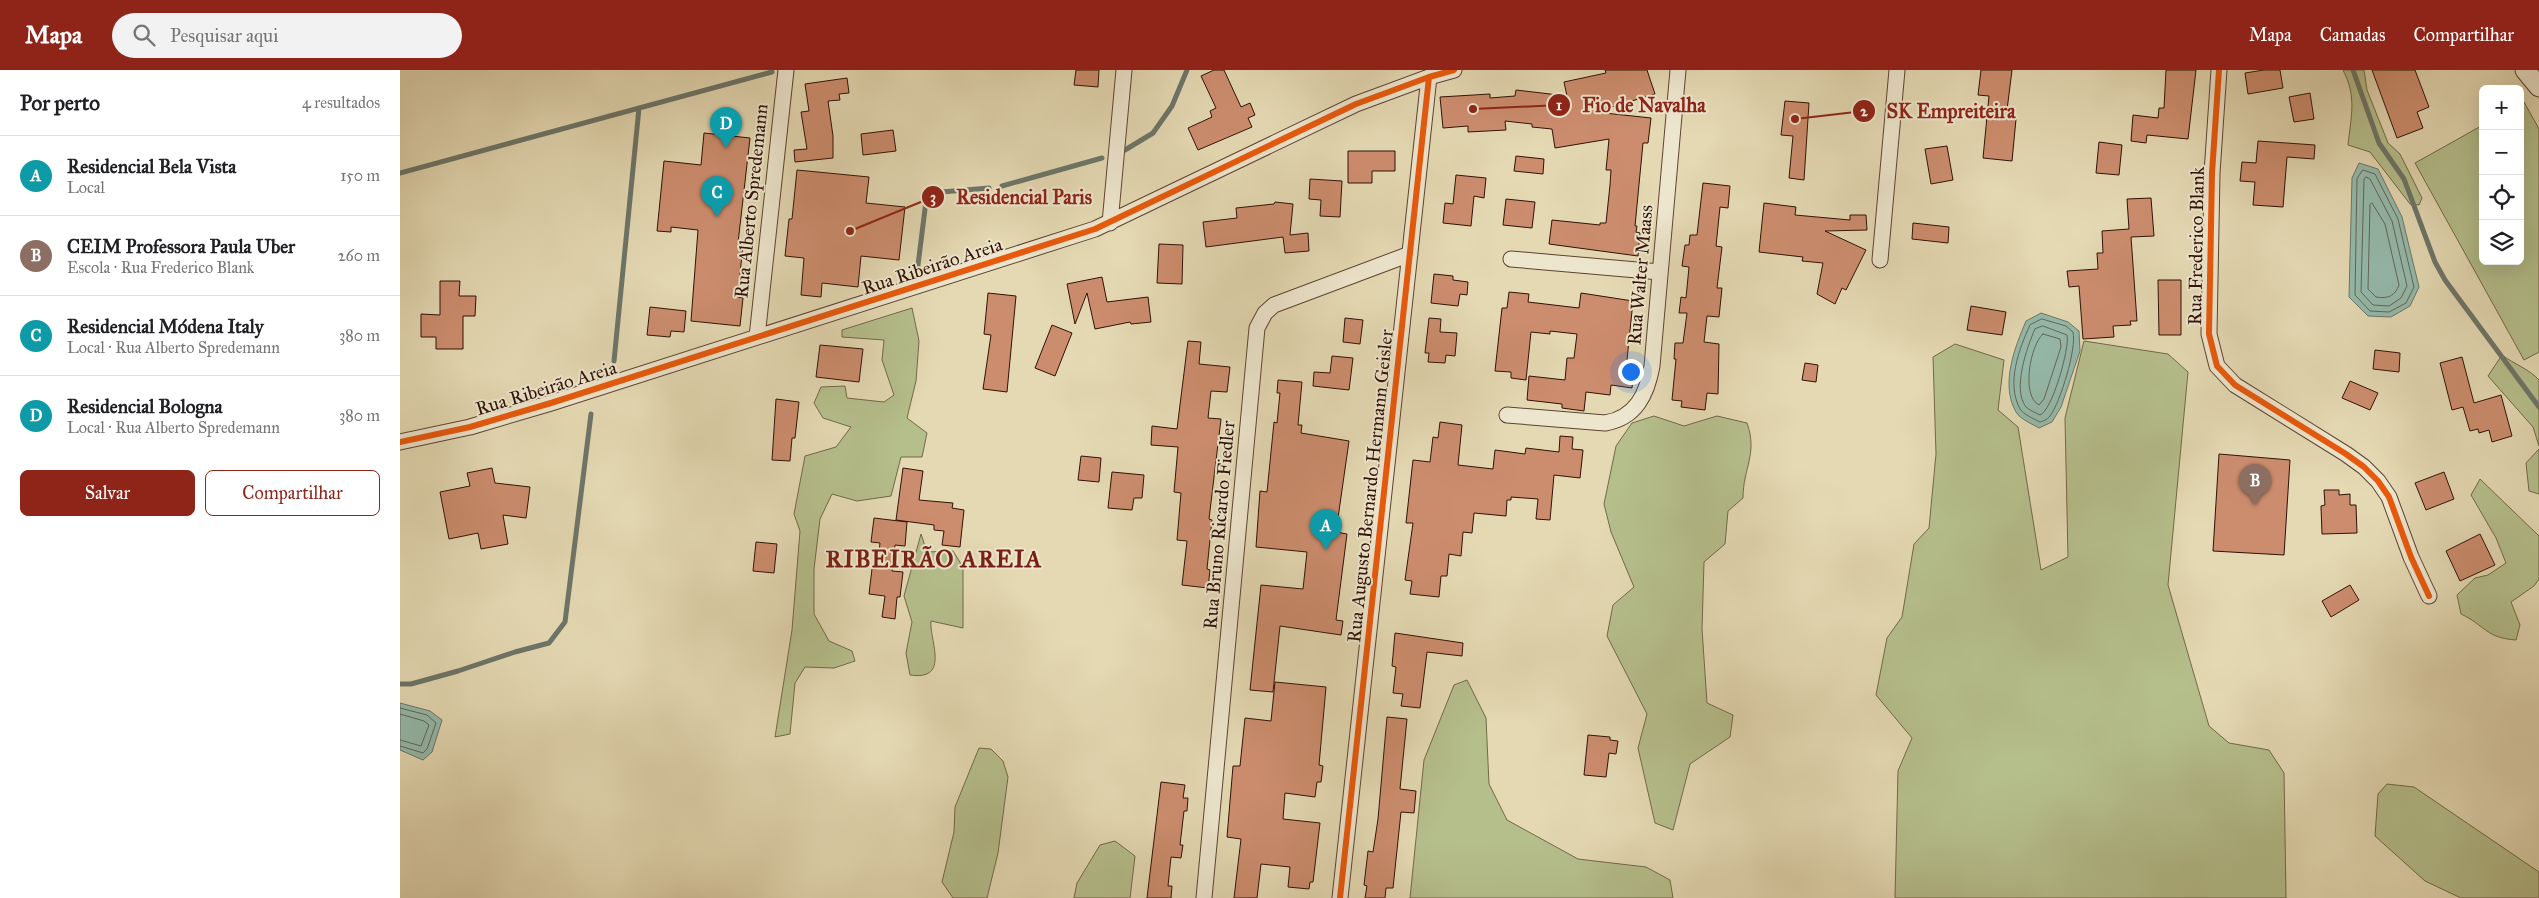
<!DOCTYPE html>
<html lang="pt">
<head>
<meta charset="utf-8">
<style>
  body { margin:0; font-family:"IM FELL Great Primer",serif; background:#f2f2f2; color:#202124 }
  .controls { position:absolute; right:15px; top:15px; display:grid; overflow:hidden; border-radius:8px; box-shadow:0 5px 20px #0002 }
  .controls button { width:45px; height:45px; display:grid; place-items:center; padding:0; border:0; border-bottom:1px solid #e0e0e0; background:#fff; color:#202124; font:25px sans-serif }
  .you { position:absolute; left:1230px; top:301px; width:18px; height:18px; margin:-12px; border:4px solid #fff; border-radius:50%; background:#1a73e8; box-shadow:0 0 0 8px #1a73e833 }
  .badge { display:grid; place-items:center; width:32px; height:32px; border-radius:50%; background:#8f2418; color:#fff; font-size:16px; font-weight:700 }
  .pin { position:absolute; translate:-50% -41px; filter:drop-shadow(0 1px 2px #0008) }
  .pin::after { content:''; position:absolute; top:26px; width:18px; height:15px; background:inherit; clip-path:polygon(0 0,100% 0,50% 100%) }
  .list { margin:0; padding:0; list-style:none }
  h2 { display:flex; justify-content:space-between; align-items:center; height:65px; margin:0; padding:0 20px; font-size:21px }
  h2 small { font-size:16px; font-weight:400; color:#757577 }
  .list li { display:grid; grid-template-columns:32px 1fr auto; gap:15px; align-items:center; box-sizing:border-box; height:80px; padding:0 20px; border-top:1px solid #e0e0e0 }
  .list b { display:block; font-size:19px; white-space:nowrap }
  .list p { margin:0; font-size:16px; white-space:nowrap; color:#757577 }
  .list em { font-size:16px; font-style:normal; color:#757577 }
  .actions { display:flex; gap:10px; padding:15px 20px }
  .actions a { flex:1; padding:11px 0; border:1px solid #8f2418; border-radius:8px; text-align:center; font-size:18px; color:#8f2418 }
  .actions .main { background:#8f2418; color:#fff }
  .icon { flex:none; width:28px; height:28px; fill:none; stroke:currentColor; stroke-width:2; stroke-linecap:round; stroke-linejoin:round }
  .map { position:relative; flex:none; width:2139px; height:828px; overflow:hidden }
  header { display:flex; align-items:center; gap:30px; box-sizing:border-box; height:70px; padding:0 25px; background:#8f2418; color:#fff }
  header strong { font-size:24px }
  nav { display:flex; gap:28px; margin-inline-start:auto; font-size:18px }
  .search { width:350px; height:45px; background:#f2f2f2; display:flex; align-items:center; gap:12px; box-sizing:border-box; padding:0 18px; border-radius:28px; color:#757577; font-size:19px }
  main { display:flex }
  aside { flex:1; background:#fff }
  .map>svg:first-child { display:block }
</style>
</head>
<body>
<header>
<strong>Mapa</strong>
<div class="search"><svg class="icon" aria-label="search" viewBox="0 0 24 24"><circle cx="10" cy="10" r="6"/><path d="M15 15l6 6"/></svg>Pesquisar aqui</div>
<nav><a>Mapa</a><a>Camadas</a><a>Compartilhar</a></nav>
</header>
<main>
<aside>
<h2>Por perto<small>4 resultados</small></h2>
<ul class="list">
<li><span class="badge" style="background:#0f9aa8">A</span><div><b>Residencial Bela Vista</b><p>Local</p></div><em>150 m</em></li>
<li><span class="badge" style="background:#8d6e63">B</span><div><b>CEIM Professora Paula Uber</b><p>Escola · Rua Frederico Blank</p></div><em>260 m</em></li>
<li><span class="badge" style="background:#0f9aa8">C</span><div><b>Residencial Módena Italy</b><p>Local · Rua Alberto Spredemann</p></div><em>380 m</em></li>
<li><span class="badge" style="background:#0f9aa8">D</span><div><b>Residencial Bologna</b><p>Local · Rua Alberto Spredemann</p></div><em>380 m</em></li>
</ul>
<div class="actions"><a class="main">Salvar</a><a>Compartilhar</a></div>
</aside>
<div class="map">
<svg width="2139" height="828" viewBox="0 0 2139 828">
  <rect width="100%" height="100%" fill="#e4d9b3"/>
  <filter id="stains"><feTurbulence type="fractalNoise" baseFrequency=".004" numOctaves="4"/><feColorMatrix values="0 0 0 0 .2 0 0 0 0 .09 0 0 0 0 .02 0 0 0 .5 -.17"/></filter>
  <radialGradient id="worn" r=".72"><stop offset=".6" stop-color="#630" stop-opacity="0"/><stop offset="1" stop-color="#630" stop-opacity=".3"/></radialGradient>
  <path fill="#b5bf8c" stroke="#726848" d="M1943,0h21l3,20 21,53 12,11 22,44 -3,7 -9,-1 -40,-52 -22,-7c3,-29 9,-48 -5,-75z
    M2124,32l15,27v223l-15,8 -109,-197 68,-38v136h37v-157z
    M512,238l7,33 -3,40 -9,37 20,15 -5,24h-21l-10,39 -34,5 -25,-7 -12,25 -6,50v45l15,27 23,10 3,10 -21,7 -29,-1 -10,16 -5,51 -15,3 17,-107 8,-99 -6,-17 11,-58 31,-9 15,-20 -28,-9 -9,-15 7,-16 24,-1 2,12 37,4 10,-7 -12,-35 2,-20 -42,-3v-7z
    M1684,271l84,13 20,18 -20,213 41,141 20,17 40,7 15,23 2,125h-391l3,-127 14,-33 -36,-43 11,-57 15,-21 12,-73 15,-16 7,-74 -3,-97 22,-13 49,16 -6,50 20,17 23,143 27,-13 -3,-139z
    M2102,285c12,9 27,14 37,25v66l-6,-19 -45,-51z
    M1254,346l30,10 33,-10 30,7c11,31 -4,45 -4,75l-15,13 -3,33 -21,18 -2,67 5,74 26,12 -3,22 -40,27 -17,66 -18,-7 -17,-75 9,-34 -40,-78 6,-31 21,-18 -23,-55 -7,-28 12,-58 16,-23z
    M2139,379v45l-10,-3 -3,-28z
    M2080,409l59,57v43l-5,7 -23,16 9,23 -4,15c-30,-2 -30,-14 -55,-26l-4,-19 18,-17 13,-3 18,-12 -10,-25 -25,-43z
    M521,464l6,18 26,-1 10,16v61l-32,-7c-2,19 20,60 -21,54l-4,-22 6,-31 -8,-26z
    M1067,610l19,38 3,66 18,36 71,39 68,8 24,13 3,18h-263l14,-138 30,-75z
    M579,678l12,1 12,12 5,16 -10,76 -11,45h-34l-11,-16 12,-50 1,-25z
    M1987,714l27,3 125,85v26h-78l-36,-17 -50,-45 3,-42z
    M715,771l20,15 -5,42h-56l3,-15 23,-38z"/>
  <path fill="#95baab" stroke="#6d7669" d="M1959,93l19,6 24,48 17,70 -9,19 -19,11 -23,-1 -19,-19 3,-119z
    M1641,243l27,9 11,9 1,20 -19,56 -9,15 -13,6c-7,-4 -19,-9 -23,-16 -16,-28 -1,-65 10,-91z
    M0,633l30,8 12,9 -10,32 -9,8 -23,-10z"/>
  <g fill="none" stroke-linecap="round" stroke-linejoin="round">
    <path stroke="#626658" stroke-width="1" d="M1963,100l12,4 23,45 16,68 -8,16 -17,9 -19,-1 -15,-16 2,-116z
      M1966,107l4,2 22,42 15,65 -6,12 -12,8 -16,-1 -12,-13 3,-112z
      M1972,133l13,21 14,61c-4,11 -11,14 -23,12l-8,-8 2,-84z
      M1642,249l24,7 7,6c4,16 -13,71 -23,84 -3,4 -7,5 -10,6 -6,-3 -17,-8 -20,-13 -14,-26 -1,-60 10,-84z
      M1643,256l24,9c3,13 -15,76 -27,80 -4,-2 -11,-5 -14,-8 -14,-18 1,-60 9,-78z
      M1643,264l17,5 1,8 -17,52 -5,6c-18,-9 -9,-60 4,-71z
      M0,638l27,7 9,8 -9,26 -4,4 -23,-7
      M0,644l24,7 5,4 -8,21 -21,-6"/>
    <path stroke="#6d7669" stroke-width="5" d="M1953,0l26,73 25,36 31,83 10,18 94,127
      M725,80l28,-17 19,-27 15,-36
      M0,103l372,-101
      M602,116l100,-28
      M517,203l9,-72 4,-8 59,-5
      M214,291l25,-253
      M0,614h11l47,-13 57,-19 34,-9 16,-21 26,-208"/>
  </g>
  <path fill="#cc8d6e" stroke="#301105" d="M676,0h23l-1,17 -24,-2z
    M814,0h10l17,37 9,-4 5,12 -7,3 4,9 -54,23 -10,-22 24,-11 -2,-6 6,-3 -15,-32z
    M1205,0h42l8,24 -60,18 56,6 -3,25h-5l-8,83h2l-1,6 4,1 -2,23 -89,-12 3,-24 48,5v-2h6l4,-38 1,-15h-5l3,-31 -54,9 -3,-19 -20,-2v-3l-27,-3 1,9 -38,2v-6l-25,2 -3,-31 50,-3v4l25,-2 1,-6 51,6 -3,-14 42,-9z
    M1581,0h31l-6,48 10,1 -4,42 -29,-3 6,-62 -11,-1z
    M1766,0h30l-8,69 -41,-4 -1,8 -15,-2 2,-26 25,3 1,-10h5z
    M1864,0h16l3,18 -35,6 -3,-21z
    M1972,0h43l14,37 -12,5 6,16 -26,10z
    M447,8l2,15 -10,1 1,6 -12,1 5,35v22l-38,4 -1,-12 13,-1 -6,-37 8,-1 -4,-27z
    M1910,23l4,26 -20,3 -5,-25z
    M1385,31l24,2 -5,77 -15,-2 4,-42 -12,-1z
    M493,60l3,21 -33,4 -2,-21z
    M304,63l46,5 -12,105h5l-5,54 5,1 -3,28 -49,-5 7,-91 -27,-3v5l-14,-1 7,-70 37,4z
    M1858,71l57,4 -1,14 -27,-2 -4,50 -30,-2 2,-23 -15,-1 2,-19 14,1z
    M1699,72l23,3 -3,30 -23,-2z
    M1547,76l6,34 -22,4 -6,-35z
    M948,81h47v20h-23v12h-24z
    M1116,86l28,3 -1,15 -29,-3z
    M397,100l72,7 -3,26 39,4 -6,53 -38,-4 -3,31 -36,-4 -1,14 -20,-2 3,-37 -19,-2 4,-37h3z
    M1056,105l30,3 -2,20 -10,-2 -3,30 -28,-3 2,-20 8,1z
    M910,109l32,2 -2,36 -20,-1 1,-16 -12,-1z
    M1303,113l27,3 -2,22 -8,-1 -4,39 6,1 -5,41h5l-3,29 -12,-1 -3,26 15,2 -1,50 -11,-1 -2,17 -24,-3 1,-6 -10,-1 4,-41h-2l1,-16h8l4,-30h-8l2,-16 5,1 3,-31 -7,-1 3,-21h4l1,-10h7z
    M1751,128l3,38 -23,1 6,84h-7l1,4 -18,1 1,11 -31,2 -4,-53 -10,1 -2,-16 31,-2 -1,-16h6l-1,-22 27,-2 -2,-30z
    M1106,129l29,3 -3,26 -29,-3z
    M875,132l18,2 -3,31 18,-2 1,18 -24,2 -2,-16 -77,10 -3,-25 34,-4 -1,-10 38,-4z
    M1364,133l32,4 -1,8 55,5v-5h16l1,15 -42,1 41,19 -20,40 -4,-2 -7,16 -18,-10 6,-31 -21,-2 1,-4 -44,-5z
    M1513,153l36,4 -1,16 -36,-4z
    M759,174l24,1 -1,39 -25,-1z
    M1034,204l19,2v4l15,2 -1,13 -7,-1 -2,12 -27,-3z
    M702,207l5,25 41,-5 3,25 -20,2 -1,-2 -35,7 -8,-36 -12,31 -8,-40z
    M1758,210h23v55h-22z
    M40,211h20l-1,15h17l-1,20h-12v33h-27v-12h-15v-23l19,1z
    M1109,222l20,2 -1,8 51,6 2,-15 52,8 -6,59 8,1 -3,27 -21,-3 -1,10 -24,-3 -2,19 -22,-3v-4l-35,-4 2,-24 36,4 2,-22h7l3,-24 -27,-3v3l-19,-2 -5,48 -15,-2v-6l-16,-1 7,-63h5z
    M588,223l28,3 -9,96 -24,-3 8,-54 -7,-1z
    M1571,236l35,6 -4,23 -35,-5z
    M250,237l36,4 -2,21 -13,-1 -1,6 -23,-2z
    M945,248l18,2 -3,24 -17,-2z
    M1029,248l12,1 -1,13 17,1 -2,23 -9,-1 -1,8 -17,-1 1,-9h-4z
    M652,255l20,8 -17,43 -20,-8z
    M788,271l13,1 -2,22 31,3 -3,25 -16,-1 -3,27 13,1 -12,100 3,1 -5,49 3,1 -2,18 -26,-3 5,-44 -10,-1 4,-47 -7,-1 4,-45 -27,-2 1,-19 25,3z
    M420,275l43,4 -4,33 -43,-5z
    M1975,280l25,3 -1,19 -26,-3z
    M932,286l21,2 -4,32 -36,-4 1,-14 16,1z
    M2062,287l12,46 27,-8 11,41 -20,6 -3,-12 -10,3 -1,-4 -8,2 -7,-24 -11,3 -12,-47z
    M1405,293l13,2 -2,17 -14,-2z
    M878,310l24,2 -4,43h4l-1,8 48,8 -13,91 11,2 -11,86 7,1 -2,14 -61,-9 -7,66 -23,-2 11,-105 42,4 4,-37 -51,-5 4,-56 7,1 7,-70 3,1 3,-30h-3z
    M1950,311l28,12 -8,17 -28,-12z
    M376,329l23,3 -4,36h-3l-2,23 -18,-1z
    M1040,352l22,3 -4,40 35,4 2,-19 30,4 1,-6 33,4 1,-16 13,1 -1,12 11,1 -3,28 -26,-3 -4,45 -14,-1 2,-20 -27,-2v3h-4l-1,16 -32,-3 -2,20 -9,-1 -2,24 -12,-2 -2,22h-6l-2,21 -29,-3 2,-13 -7,-1 8,-57h-7l7,-63 17,2 3,-25 5,1z
    M1819,384l71,6 -6,95 -71,-4z
    M681,386l20,2 -2,24 -21,-2z
    M92,398l3,15 35,4 -4,31 -23,-3 5,29 -27,5 -3,-16 -29,6 -9,-47 30,-6 -3,-13z
    M503,398l20,3 -4,29 34,3 -1,5 12,2 -4,37 -18,-2 2,-14 -10,-1v-5l-38,-5z
    M712,402l32,3 -2,23h-8l-2,12 -24,-2z
    M2044,402l10,27 -28,11 -11,-27z
    M1924,420h15v5l11,-1v11h6l1,28 -35,1 -1,-28 4,-1z
    M474,448l33,4 -2,24 -10,-1 -3,26 11,1 -3,25h-3l-2,22 -13,-2 3,-21 -16,-2 3,-25h5l3,-26 -9,-1z
    M2080,464l15,31 -35,16 -14,-30z
    M356,472l21,2 -3,29 -21,-2z
    M1950,515l9,15 -28,17 -9,-16z
    M995,563l68,10 -1,13 -35,-4 -7,56 -19,-2 2,-12 -10,-1 3,-26 -4,-1z
    M875,612l51,5 -7,78 4,1 -2,16h-4l-2,15 -30,-4 -2,26 37,4 -7,59h-3l-1,7 -21,-2 2,-20 -29,-3 -4,34h-23l7,-59 -14,-2 6,-71h7l5,-48 26,3z
    M987,647l20,2 -7,70 16,2 -2,22 -13,-1 -8,76h-7l-1,10h-20l2,-12 -3,-1 4,-34 5,1 5,-33z
    M1188,665l22,2v3l8,1 -2,13 -7,-1 -3,24 -22,-2z
    M761,712l24,3 -2,13h5l-1,13h-3l-4,34h3l-2,13 -10,-1 -3,29h4l-1,12h-24z"/>
  <g fill="none" stroke-linecap="round" stroke-linejoin="round">
    <g stroke="#5d4330" stroke-width="17">
      <path id="minor" d="M1819,0l-7,103 -3,161 8,32 18,19 111,69 18,13 14,14 11,16 22,60 18,39
        M710,153l14,-153
        M1111,189l149,13
        M1480,190l17,-190
        M357,267l29,-267
        M1107,345l98,8c31,-5 42,-29 47,-57l26,-296
        M0,372l70,-15 81,-24 544,-174 261,-125 73,-27 25,-7
        M804,828l53,-570 8,-15 9,-8 136,-51
        M940,828l89,-821"/>
    </g>
    <g stroke="#5d4330" stroke-width="21">
      <path id="tertiary" d="M2125,0l14,17"/>
    </g>
    <use href="#minor" stroke="#ede6ce" stroke-width="15"/>
    <use href="#tertiary" stroke="#ede6ce" stroke-width="19"/>
    <g stroke="#ede6ce" stroke-width="9">
      <path id="cycleway" d="M1819,0l-7,103 -3,161 8,32 18,19 111,69 18,13 14,14 11,16 22,60 18,39
        M0,372l70,-15 81,-24 544,-174 261,-125 73,-27 25,-7
        M940,828l89,-821"/>
    </g>
    <use href="#cycleway" stroke="#e8590c" stroke-width="6"/>
  </g>
  <g text-anchor="middle" dominant-baseline="central" stroke-width="4" stroke-linejoin="round" paint-order="stroke">
    <g font-size="19" fill="#301105" stroke="#ede6ce">
      <text transform="translate(351 131) rotate(-84)">Rua Alberto Spredemann</text>
      <text transform="translate(1796 176) rotate(-89)">Rua Frederico Blank</text>
      <text transform="translate(532 196) rotate(-18)">Rua Ribeirão Areia</text>
      <text transform="translate(1240 205) rotate(-85)">Rua Walter Maass</text>
      <text transform="translate(146 318) rotate(-17)">Rua Ribeirão Areia</text>
      <text transform="translate(970 416) rotate(-84)">Rua Augusto Bernardo Hermann Geisler</text>
      <text transform="translate(819 455) rotate(-85)">Rua Bruno Ricardo Fiedler</text>
    </g>
    <g font-size="24" font-weight="bold" letter-spacing="1" fill="#7a1f14" stroke="#ede6ce">
      <text x="534" y="489">RIBEIRÃO AREIA</text>
    </g>
  </g>
  <path fill="none" stroke="#8f2418" stroke-width="2" d="M1073 39L1159 35M1395 49L1464 41M450 161L533 127"/>
  <g fill="#8f2418" stroke="#ede6ce" stroke-width="2">
    <circle cx="1073" cy="39" r="5"/>
    <circle cx="1395" cy="49" r="5"/>
    <circle cx="450" cy="161" r="5"/>
    <circle cx="1159" cy="35" r="12"/>
    <circle cx="1464" cy="41" r="12"/>
    <circle cx="533" cy="127" r="12"/>
  </g>
  <g font-size="15" text-anchor="middle" font-weight="bold" fill="#fff">
    <text x="1159" y="40">1</text>
    <text x="1464" y="46">2</text>
    <text x="533" y="132">3</text>
  </g>
  <g font-size="20" text-anchor="middle" font-weight="bold" fill="#8f2418" stroke="#ede6ce" stroke-width="4" stroke-linejoin="round" paint-order="stroke">
    <text x="1244" y="42">Fio de Navalha</text>
    <text x="1551" y="48">SK Empreiteira</text>
    <text x="624" y="134">Residencial Paris</text>
  </g>
  <rect width="100%" height="100%" filter="url(#stains)"/>
  <rect width="100%" height="100%" fill="url(#worn)"/>
</svg>
<div class="controls">
<button>+</button>
<button>−</button>
<button><svg class="icon" aria-label="locate" viewBox="0 0 24 24"><circle cx="12" cy="12" r="6"/><path d="M12 2v4M12 18v4M2 12h4M18 12h4"/></svg></button>
<button><svg class="icon" aria-label="layers" viewBox="0 0 24 24"><path d="M12 4l9 5-9 5-9-5zM3 14l9 5 9-5"/></svg></button>
</div>
<div class="you"></div>
<div class="pin badge" style="left:926px;top:480px;background:#0f9aa8">A</div>
<div class="pin badge" style="left:1855px;top:435px;background:#8d6e63">B</div>
<div class="pin badge" style="left:317px;top:147px;background:#0f9aa8">C</div>
<div class="pin badge" style="left:326px;top:78px;background:#0f9aa8">D</div>
</div>
</main>
</body>
</html>
